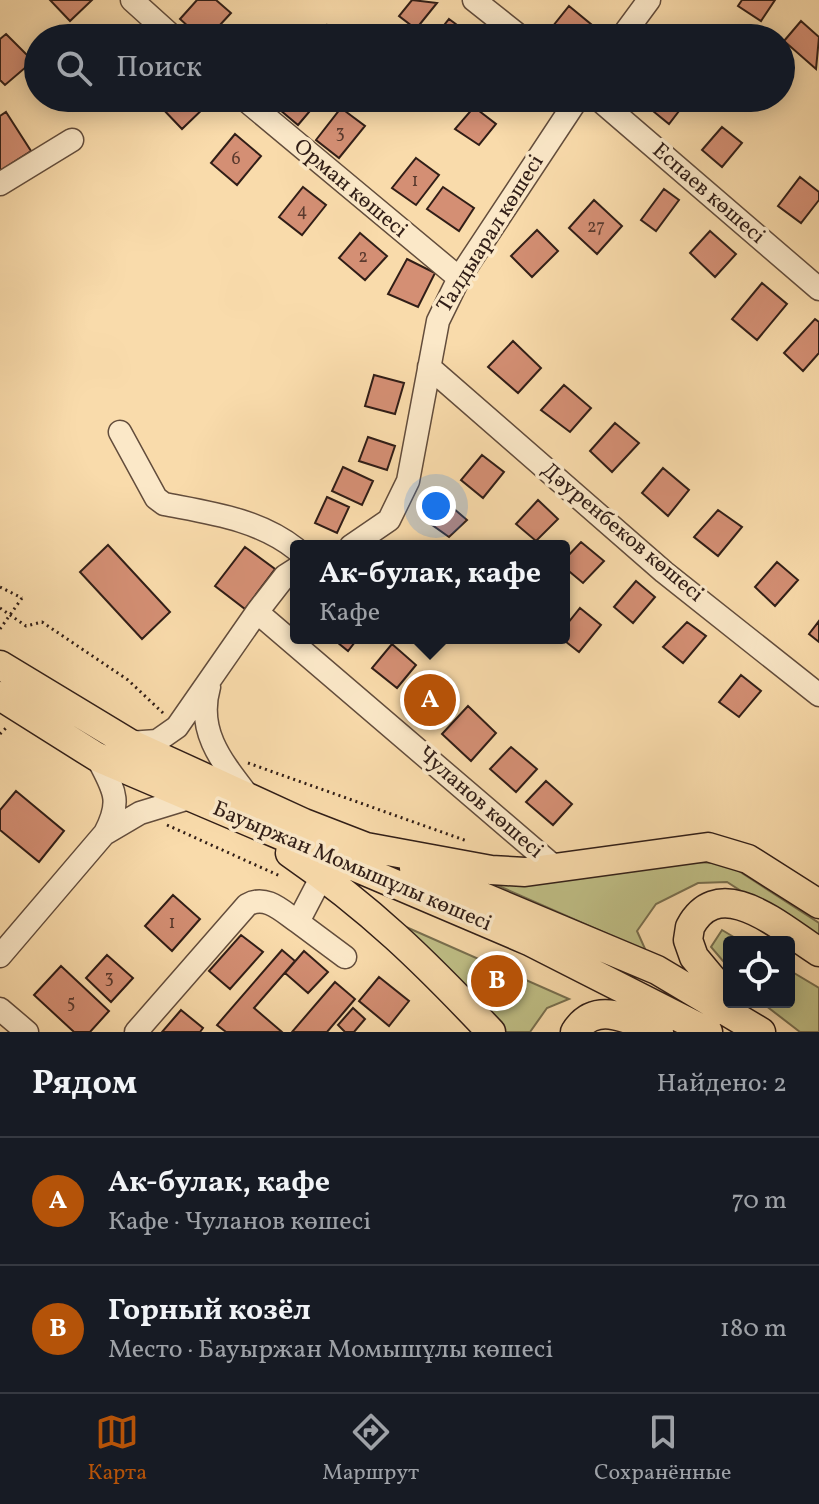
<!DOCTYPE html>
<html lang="ru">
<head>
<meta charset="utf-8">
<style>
  body { margin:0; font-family:Vollkorn,serif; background:#242831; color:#f1f3f6 }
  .controls { position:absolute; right:24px; bottom:24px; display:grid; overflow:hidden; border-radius:8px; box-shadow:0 4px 20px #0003 }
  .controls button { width:72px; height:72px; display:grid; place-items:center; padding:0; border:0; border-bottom:2px solid #363941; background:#171b24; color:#f1f3f6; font:40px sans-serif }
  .you { position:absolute; left:436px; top:506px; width:28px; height:28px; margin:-20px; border:6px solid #fff; border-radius:50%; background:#1a73e8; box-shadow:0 0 0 12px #1a73e833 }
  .badge { display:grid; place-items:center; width:52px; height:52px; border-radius:50%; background:#b45309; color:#fff; font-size:26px; font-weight:700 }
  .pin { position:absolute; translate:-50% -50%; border:4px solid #fff; box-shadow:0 2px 8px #0006 }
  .popup { position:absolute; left:290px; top:540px; width:280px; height:104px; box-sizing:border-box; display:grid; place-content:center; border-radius:8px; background:#171b24; filter:drop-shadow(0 2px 6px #0005); font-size:26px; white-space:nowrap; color:#9ea1a6 }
  .popup b { font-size:30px; color:#f1f3f6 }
  .popup::after { content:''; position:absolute; left:50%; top:100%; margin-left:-16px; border:16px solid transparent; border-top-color:#171b24 }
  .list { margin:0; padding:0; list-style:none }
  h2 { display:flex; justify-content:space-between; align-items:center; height:104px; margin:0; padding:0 32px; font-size:34px }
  h2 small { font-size:26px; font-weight:400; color:#9ea1a6 }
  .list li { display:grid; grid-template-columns:52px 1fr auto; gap:24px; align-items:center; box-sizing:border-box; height:128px; padding:0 32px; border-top:2px solid #363941 }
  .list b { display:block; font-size:30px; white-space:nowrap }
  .list p { margin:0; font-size:26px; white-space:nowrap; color:#9ea1a6 }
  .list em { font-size:26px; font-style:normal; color:#9ea1a6 }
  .icon { flex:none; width:44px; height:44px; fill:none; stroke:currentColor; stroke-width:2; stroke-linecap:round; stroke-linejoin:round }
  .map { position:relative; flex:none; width:819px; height:1032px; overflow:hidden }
  .search { position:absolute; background:#171b24; box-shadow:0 4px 20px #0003; left:24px; right:24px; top:24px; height:88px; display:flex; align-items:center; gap:20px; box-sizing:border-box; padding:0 28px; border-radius:44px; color:#9ea1a6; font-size:30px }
  .sheet { height:360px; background:#171b24 }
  nav { display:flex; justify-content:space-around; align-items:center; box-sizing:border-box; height:112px; border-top:2px solid #363941; background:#171b24; font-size:22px; color:#9ea1a6 }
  nav a { display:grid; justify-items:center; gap:4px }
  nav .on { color:#b45309 }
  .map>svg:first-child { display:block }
</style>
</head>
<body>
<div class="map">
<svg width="819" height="1032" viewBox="0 0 819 1032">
  <rect width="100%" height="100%" fill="#f9dbab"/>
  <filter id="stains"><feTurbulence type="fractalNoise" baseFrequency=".0025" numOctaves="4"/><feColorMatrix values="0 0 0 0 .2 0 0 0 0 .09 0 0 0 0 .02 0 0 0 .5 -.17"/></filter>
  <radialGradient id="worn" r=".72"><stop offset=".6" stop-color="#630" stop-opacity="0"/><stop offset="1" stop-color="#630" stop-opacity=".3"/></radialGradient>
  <path fill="#c0c087" stroke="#786f4f" stroke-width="2" d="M667,860l61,4 91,59v18l-92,-59 -29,1 -42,21 -19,27 9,20 -163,-72z
    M397,923l172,76 -22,9 -17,24h-29z
    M722,930l20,12h-13v26l-18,-21z
    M789,970l30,18v44h-19l-39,-30h28z"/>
  <path fill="#d48f74" stroke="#311e17" stroke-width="2" d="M50,0h42l-22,21z
    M197,0h19l15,13 -23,25h-7l-21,-19z
    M412,0l25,3 -21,26 -17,-13z
    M742,0h33l-14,21 -23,-15z
    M569,6l23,19 -10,13h-24l-9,-7z
    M449,19l23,17 -1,2h-37z
    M801,21l18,16 -3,32 -32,-28z
    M327,25l15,13h-26z
    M6,34l27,27 -28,24 -5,-5v-41z
    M168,98h36l5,5 -27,26 -22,-23z
    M280,98h41l-23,27 -24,-20z
    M656,98h33l-20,26 -21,-17z
    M474,107l22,17 -17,21 -24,-16z
    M341,108l24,18 -26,32 -23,-18z
    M6,112l25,39 -31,20v-55z
    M722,127l20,16 -20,24 -20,-17z
    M235,134l26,22 -24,29 -26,-22z
    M416,158l23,17 -23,30 -24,-17z
    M800,177l19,15v8l-18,23 -23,-17z
    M303,187l23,18 -24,30 -23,-18z
    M443,187l31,21 -15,23 -32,-22z
    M664,189l15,11 -23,31 -15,-11z
    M594,200l28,26 -25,28 -28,-26z
    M537,230l21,21 -26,26 -21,-21z
    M710,231l26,23 -21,23 -25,-24z
    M360,233l27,23 -22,24 -26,-22z
    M407,259l28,14 -17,34 -30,-13z
    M762,283l25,21 -30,36 -25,-21z
    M815,319l4,3v31l-16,18 -19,-18z
    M513,341l28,27 -23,25 -30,-26z
    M374,375l30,8 -9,31 -30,-8z
    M564,385l27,23 -21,24 -29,-22z
    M615,423l24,20 -27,29 -22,-21z
    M368,437l27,9 -8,24 -28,-9z
    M482,455l22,17 -21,26 -22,-18z
    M343,467l30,14 -11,24 -30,-14z
    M663,468l26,22 -21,26 -26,-23z
    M327,497l22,10 -12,26 -22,-10z
    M538,500l20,19 -22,22 -20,-17z
    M446,502l21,18 -18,17 -21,-15z
    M718,510l24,17 -24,29 -24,-19z
    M581,542l23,19 -21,22 -19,-16v-7z
    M108,545l62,67 -28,27 -62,-67z
    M245,547l30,22 -30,40 -30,-23z
    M777,562l21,18 -23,26 -20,-19z
    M636,581l19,16 -22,26 -19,-16z
    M580,608l21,17 -22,27 -18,-14 3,-10z
    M819,621v21l-10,-8z
    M687,622l19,14 -23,27 -20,-16z
    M332,638h26l-10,13z
    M392,644l24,21 -19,23 -25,-20z
    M427,673l30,24 -24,29 -30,-24z
    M741,675l20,16 -22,26 -20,-15z
    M468,706l28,27 -25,28 -29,-27z
    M511,747l26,22 -21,23 -26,-23z
    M546,781l26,23 -19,21 -27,-23z
    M16,791l48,40 -25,31 -39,-32v-20z
    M173,895l27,24 -28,32 -27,-25z
    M241,935l22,17 -33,37 -21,-18z
    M282,950l13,11 -41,47 28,24h-56l-9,-7z
    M304,951l24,21 -20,21 -23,-20z
    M107,955l26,23 -22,24 -25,-24z
    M61,966l48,45 -19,21h-16l-40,-37z
    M379,977l30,24 -20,25 -30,-25z
    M335,982l20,17 -28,33h-35z
    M353,1008l12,11 -11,13h-9l-7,-7z
    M181,1010l22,18 -3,4h-38z"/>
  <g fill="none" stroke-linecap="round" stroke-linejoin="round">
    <g stroke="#634d3c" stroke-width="25">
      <path id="minor" d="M132,0l42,38
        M474,0l48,38
        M621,38l28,-38
        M243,98l216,180
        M597,98l222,191
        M0,184l72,-44
        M429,367l235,205 155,123
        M120,432l36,66 8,6c46,9 94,15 132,45
        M351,546l38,-26 19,-39 30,-160 21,-43 119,-180
        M257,612l300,257
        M209,687c-13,45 14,76 40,110
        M129,743l28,-2 20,-14 80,-115 28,-36 11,-7
        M106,833l34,-20 49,-15
        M298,922l47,35
        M0,956l105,-123c18,-34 8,-44 -8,-76
        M0,1009l27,23
        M136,1032l111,-127c19,-11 35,6 51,17l24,-46"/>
    </g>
    <g stroke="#311e17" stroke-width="31">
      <path id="major" d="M0,665l129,78 175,80 62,24 125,23 34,2 183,-25 40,12 71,45
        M0,696l97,61 432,184 179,91
        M290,853c81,56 134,108 201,179
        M414,868l243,102 104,62
        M729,999l-35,-42 -6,-17 2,-13c30,-56 92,2 129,25
        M575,1032c21,-33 56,-12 84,0"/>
    </g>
    <path stroke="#311e17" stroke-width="3" stroke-dasharray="2 4" stroke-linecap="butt" d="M0,587l22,11
      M0,608l26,18 16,-4 86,58 35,33
      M0,734l7,-7
      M248,763l219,78
      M167,825l113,51"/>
    <use href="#minor" stroke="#fbe8c8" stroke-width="22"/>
    <use href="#major" stroke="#f9dbab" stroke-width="28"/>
    <path stroke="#311e17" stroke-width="3" stroke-dasharray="2 4" stroke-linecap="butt" d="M0,629l22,-31"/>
  </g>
  <g text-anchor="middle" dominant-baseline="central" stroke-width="7" stroke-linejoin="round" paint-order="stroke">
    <g font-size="18" fill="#5a3a2e">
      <text x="340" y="133">3</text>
      <text x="236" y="159">6</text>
      <text x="415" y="181">1</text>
      <text x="302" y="211">4</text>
      <text x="596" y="227">27</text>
      <text x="363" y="257">2</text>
      <text x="172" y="923">1</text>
      <text x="109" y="978">3</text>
      <text x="71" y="1003">5</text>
    </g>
    <g font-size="22" fill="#311e17" stroke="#fbe8c8">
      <text transform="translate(350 189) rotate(40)">Орман көшесі</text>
      <text transform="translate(708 194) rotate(41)">Еспаев көшесі</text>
      <text transform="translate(491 234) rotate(-58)">Талдыарал көшесі</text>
      <text transform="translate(622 533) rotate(40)">Дәуренбеков көшесі</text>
      <text transform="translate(480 803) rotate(41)">Чуланов көшесі</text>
      <text transform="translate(352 867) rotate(23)">Бауыржан Момышұлы көшесі</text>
    </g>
  </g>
  <rect width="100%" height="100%" filter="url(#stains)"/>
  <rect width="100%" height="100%" fill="url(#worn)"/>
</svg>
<div class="controls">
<button><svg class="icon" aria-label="locate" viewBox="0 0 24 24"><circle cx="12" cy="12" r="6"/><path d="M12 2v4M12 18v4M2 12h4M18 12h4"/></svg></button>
</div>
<div class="you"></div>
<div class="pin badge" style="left:430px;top:700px">A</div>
<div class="popup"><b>Ак-булак, кафе</b>Кафе</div>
<div class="pin badge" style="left:497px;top:981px">B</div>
<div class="search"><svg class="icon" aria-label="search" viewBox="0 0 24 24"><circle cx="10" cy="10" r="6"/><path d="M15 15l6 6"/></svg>Поиск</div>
</div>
<section class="sheet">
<h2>Рядом<small>Найдено: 2</small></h2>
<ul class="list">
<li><span class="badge">A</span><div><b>Ак-булак, кафе</b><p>Кафе · Чуланов көшесі</p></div><em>70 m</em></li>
<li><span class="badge">B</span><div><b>Горный козёл</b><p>Место · Бауыржан Момышұлы көшесі</p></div><em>180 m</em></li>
</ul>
</section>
<nav>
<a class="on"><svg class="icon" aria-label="map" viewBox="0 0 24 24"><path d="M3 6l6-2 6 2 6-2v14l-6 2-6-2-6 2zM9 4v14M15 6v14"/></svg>Карта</a>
<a><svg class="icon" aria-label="directions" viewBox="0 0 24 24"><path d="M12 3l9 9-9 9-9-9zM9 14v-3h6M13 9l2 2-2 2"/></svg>Маршрут</a>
<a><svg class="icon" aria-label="saved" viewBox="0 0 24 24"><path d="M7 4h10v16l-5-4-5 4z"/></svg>Сохранённые</a>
</nav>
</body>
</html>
